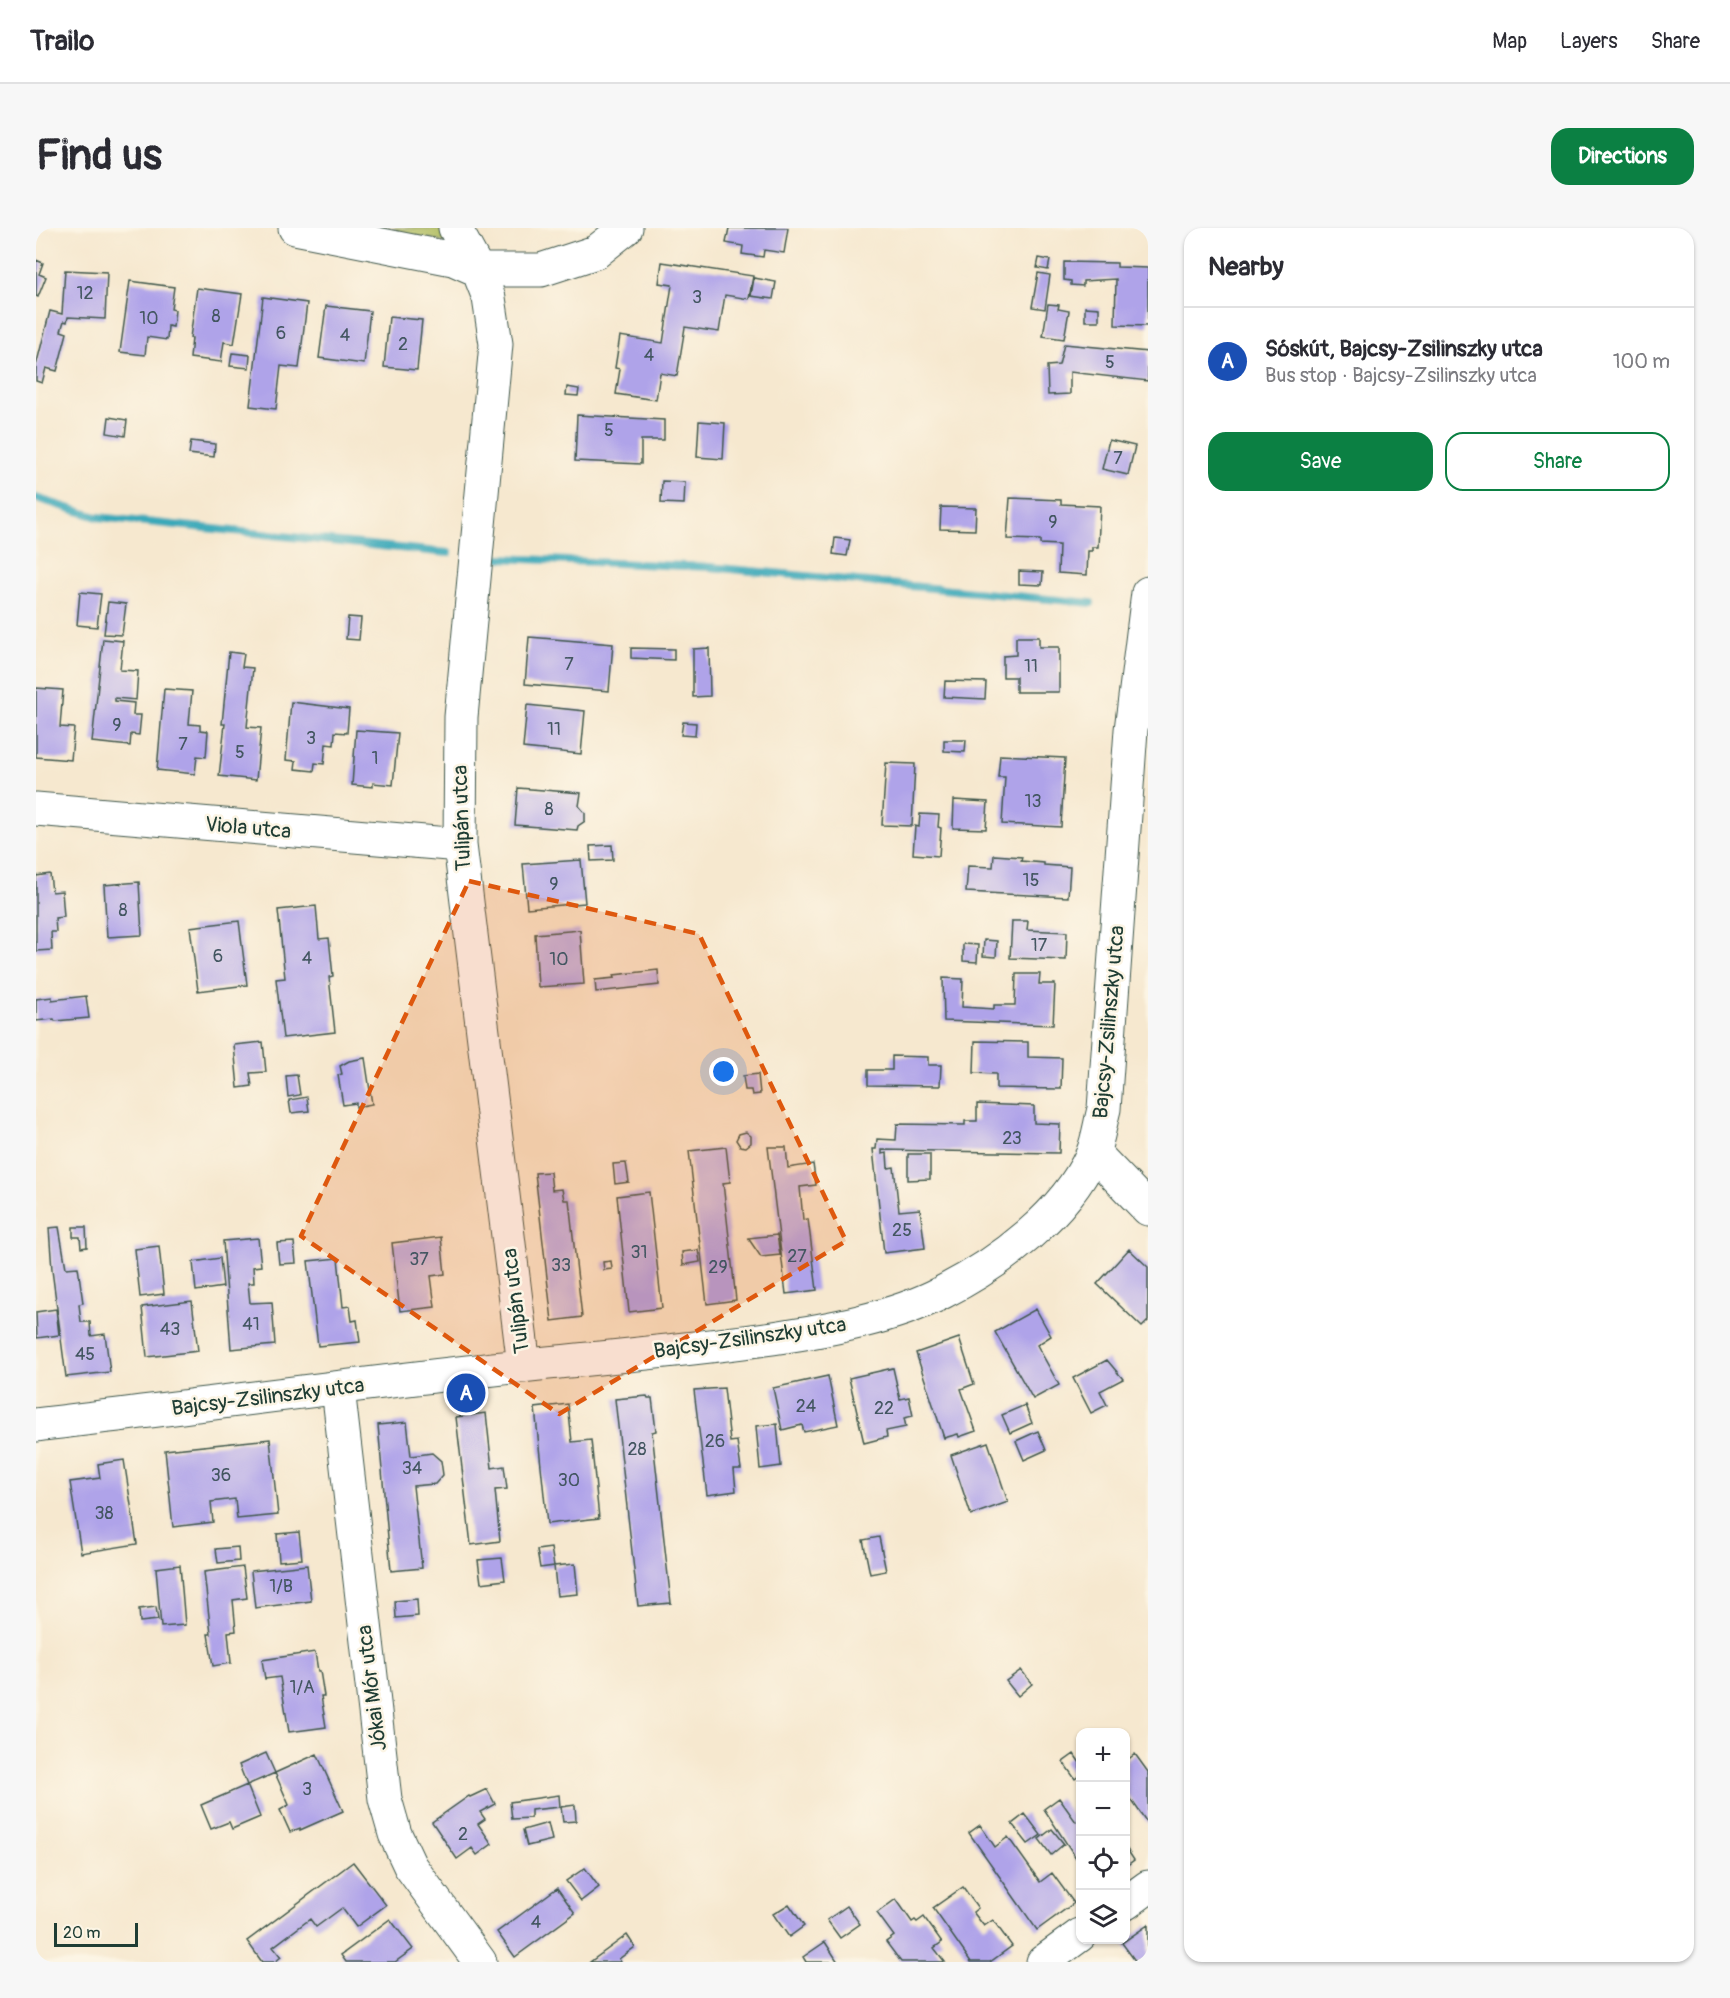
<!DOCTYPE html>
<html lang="en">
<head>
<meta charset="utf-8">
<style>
  body { margin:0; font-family:Pangolin,sans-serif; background:#f7f7f7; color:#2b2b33 }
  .controls { position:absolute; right:18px; bottom:18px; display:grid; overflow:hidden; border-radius:12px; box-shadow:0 2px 4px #0004 }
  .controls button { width:54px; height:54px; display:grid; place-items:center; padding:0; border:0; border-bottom:2px solid #e1e1e2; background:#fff; color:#2b2b33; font:30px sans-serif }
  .scale { position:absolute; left:18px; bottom:15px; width:84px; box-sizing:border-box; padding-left:6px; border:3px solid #1f3d34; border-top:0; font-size:16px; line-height:21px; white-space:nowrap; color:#1f3d34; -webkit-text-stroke:4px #fcf5e5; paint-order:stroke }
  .you { position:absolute; left:688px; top:844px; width:21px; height:21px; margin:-15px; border:4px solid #fff; border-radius:50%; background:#1a73e8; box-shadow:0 0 0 9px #1a73e833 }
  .badge { display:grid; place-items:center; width:39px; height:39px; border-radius:50%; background:#0b8043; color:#fff; font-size:20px; font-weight:700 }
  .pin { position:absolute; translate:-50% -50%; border:3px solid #fff; box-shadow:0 2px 6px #0006 }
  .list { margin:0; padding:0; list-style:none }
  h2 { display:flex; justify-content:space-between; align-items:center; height:78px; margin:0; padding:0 24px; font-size:26px }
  h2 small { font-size:20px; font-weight:400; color:#7c7c81 }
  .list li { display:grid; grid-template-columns:39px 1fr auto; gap:18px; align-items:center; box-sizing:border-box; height:108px; padding:0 24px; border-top:2px solid #e1e1e2 }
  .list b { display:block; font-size:22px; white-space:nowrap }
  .list p { margin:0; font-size:20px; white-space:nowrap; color:#7c7c81 }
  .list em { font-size:20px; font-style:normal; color:#7c7c81 }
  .actions { display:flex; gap:12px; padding:18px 24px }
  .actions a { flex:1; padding:14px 0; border:2px solid #0b8043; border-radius:18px; text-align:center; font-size:21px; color:#0b8043 }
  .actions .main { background:#0b8043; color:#fff }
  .icon { flex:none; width:33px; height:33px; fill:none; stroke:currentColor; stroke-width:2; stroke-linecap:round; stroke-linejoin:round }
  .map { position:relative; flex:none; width:1112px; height:1734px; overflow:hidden; border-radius:18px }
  header { display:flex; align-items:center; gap:36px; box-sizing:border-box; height:84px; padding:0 30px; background:#fff; border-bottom:2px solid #e1e1e2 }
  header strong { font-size:28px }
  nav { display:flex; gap:33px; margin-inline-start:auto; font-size:21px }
  .intro { display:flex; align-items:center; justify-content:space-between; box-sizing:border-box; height:144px; padding:0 36px }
  h1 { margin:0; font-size:42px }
  .button { padding:15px 27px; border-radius:18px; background:#0b8043; color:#fff; font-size:21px; font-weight:700 }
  main { display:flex; gap:36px; padding:0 36px }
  aside { flex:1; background:#fff; border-radius:18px; box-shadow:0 2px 4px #0004 }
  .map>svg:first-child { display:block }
</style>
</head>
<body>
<header>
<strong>Trailo</strong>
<nav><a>Map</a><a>Layers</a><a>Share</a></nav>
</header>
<div class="intro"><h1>Find us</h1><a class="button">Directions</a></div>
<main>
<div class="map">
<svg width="1112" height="1734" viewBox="0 0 1112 1734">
  <rect width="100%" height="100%" fill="#fcf5e5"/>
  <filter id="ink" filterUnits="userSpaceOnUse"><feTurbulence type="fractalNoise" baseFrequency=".0167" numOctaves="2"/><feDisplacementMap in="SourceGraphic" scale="12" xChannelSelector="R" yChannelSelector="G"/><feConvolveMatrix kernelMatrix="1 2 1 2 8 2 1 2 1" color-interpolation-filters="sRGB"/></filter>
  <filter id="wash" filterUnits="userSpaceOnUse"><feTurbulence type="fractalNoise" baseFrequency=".008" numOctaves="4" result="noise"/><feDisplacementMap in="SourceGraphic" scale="24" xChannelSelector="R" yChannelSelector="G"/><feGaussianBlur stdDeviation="1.35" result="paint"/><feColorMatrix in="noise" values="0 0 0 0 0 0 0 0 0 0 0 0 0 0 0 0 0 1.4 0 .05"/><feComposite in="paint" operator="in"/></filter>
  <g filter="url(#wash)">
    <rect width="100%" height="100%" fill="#f6e8cf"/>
    <path fill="#afbc5f" stroke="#677c4a" stroke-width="1.5" d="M359,0h50v14l-50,-9z"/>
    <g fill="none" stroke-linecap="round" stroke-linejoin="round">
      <path stroke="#3ba9b9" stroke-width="8" d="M0,270l61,19 351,36
        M463,330l210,9 382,36"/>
    </g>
    <g id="blocks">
      <path fill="#afa3e9" d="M693,0h59l-4,25 -20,-3 -1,7 -21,-3 1,-8 -17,-3z
        M1003,30l11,2 -2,10 -11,-2z
        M0,32l7,3 -4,11 7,3 -8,20 -2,-1z
        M626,34l91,14 -4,23 -24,-4 -6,37 -34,-5 -8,49 -17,-3 -4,27 -40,-6 4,-25 -5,-1 5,-32 43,7 9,-58 -13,-2z
        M1028,34l53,1v4l31,1v58l-33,-1 1,-46 -33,2v5l-12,-1v-4l-7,-1z
        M29,42l42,2 -2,47 -37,-2 -1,5 -3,-1 -3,10 6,2 -10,38 -11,-3 -4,15 -6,-2v-15l14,-55 12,3z
        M1002,45l12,2 -5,34 -13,-2z
        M718,50l22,4 -3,17 -22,-3z
        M94,53l44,6 -3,22 4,1 -2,17 -5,-1 -1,14 -20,-3 -2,18 -25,-3z
        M161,60l45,6 -8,50 -10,-2 -3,20 -31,-4 2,-20h-2z
        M227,69l44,6 -8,65 -18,-2 -5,43 -26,-3z
        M1012,76l11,1 -1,4 11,2 -5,28 -21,-3z
        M290,78l44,5 -6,53 -45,-6z
        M1049,79l14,1v13h-14z
        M353,89l33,3 -5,50 -33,-3z
        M1028,116l84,8v29l-78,-9v22l-22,1 -1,-29 12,-1z
        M196,125l18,2 -1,13 -19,-2z
        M531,159l12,2 -1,7 -12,-1z
        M541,187l87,5v20h-23v24l-66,-3z
        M73,189l18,3 -2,16 -18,-3z
        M663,193l26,2 -2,36 -26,-2z
        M1073,212l26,6 -7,29 -26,-6z
        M155,213l24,3 -1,13 -25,-3z
        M626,253l23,1 -1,22 -23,-1z
        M974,270l51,2v4l39,2 -2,41h-6v4h-4l-1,24 -29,-2 1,-28 -19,-1v-4l-33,-1z
        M905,279l35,1 -1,22 -35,-1z
        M799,310l15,2 -3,16 -14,-2z
        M983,343l24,1 -1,13 -23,-1z
        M44,364l21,2 -4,33 -20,-2z
        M72,374l18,2 -4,31 -18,-1z
        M312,389l13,1 -2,22 -13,-1z
        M493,409l84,7 -4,47 -84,-7z
        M980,409h23v10h20v45h-43v-15h-13v-21l13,-1z
        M67,411l20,2 -3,29 18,1 -2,29 -21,-2v3l19,2 -1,12h8l-2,20 -8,-1 -1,12 -38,-4z
        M595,420l43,1v11l-43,-2z
        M673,420l1,48 -17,1v-48z
        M193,424l15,2 -2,13 11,1 -6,59 14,1 -5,52 -37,-4 6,-52h-3z
        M909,453l41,1 -1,17 -41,-2z
        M0,460l27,2 -3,37 14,1 -3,32 -35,-3z
        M128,461l28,2 -3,33 11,1v5l8,1 -2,26 -9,-1 -2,18 -38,-4z
        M255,474l58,7 -2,24 -12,-1 -1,13 -8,-1 -2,20 -9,-1 -1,8 -19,-2 1,-8 -10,-1z
        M491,477l58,6 -4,43 -58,-6z
        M647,494l13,1 -1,13 -14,-1z
        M320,502l42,3 -5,52 -20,-2v4l-21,-2z
        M908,512h22l-1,12 -21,-1z
        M964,527l65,3 -4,69 -59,-3 3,-47h-7z
        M850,535l29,1 -3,62 -30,-1z
        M482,560l63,5 -2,13 6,7v8l-7,5 -1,4 -62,-5z
        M918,572l34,2 -2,27 -33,-1z
        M884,586l19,1 -1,12 3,1 -2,28 -26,-2 2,-28 4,1z
        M576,617l1,15 -22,1 -1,-15z
        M958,627l28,2 -1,4 23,2v2l26,2 -2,30 -102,-5 2,-26 25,1z
        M545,632l4,43 -58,5 -4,-44z
        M14,646l2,18 10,-1 2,26 -9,1 1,14h-5l1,18 -16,1v-75z
        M103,654l3,53 -35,2 -3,-52z
        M280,678l3,33 10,-1 4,38 -4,1 6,55 -52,6 -7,-59 9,-1 -7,-68z
        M203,693l8,64 -49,6 -8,-64z
        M976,693h16l-1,9 40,2 -1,28 -56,-2z
        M544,702l4,54 -46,3 -3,-53z
        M948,712l13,1 -1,16 -13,-1z
        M927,716l15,1 -1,17 -14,-1z
        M622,742l1,15 -63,7 -1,-12 20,-2 -1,-3z
        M980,746h24l-1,10h16l-2,41 -109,-4 -1,-43 20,1 -1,28 32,2v-4h21z
        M50,768l3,22 -34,3 -1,-2 -18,2v-22l16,-2v3z
        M939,813l53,1v15l34,1 -1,31 -65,-1v-14l-22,-1z
        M227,814l3,30 -16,1 2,13 -14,2 -4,-43z
        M856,828l36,1v8h13l-1,21 -72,-1v-15h24z
        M329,830l7,46 -16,3v-4l-13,2 -5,-30 4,-1 -2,-8 9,-5z
        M722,846l2,20 -8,1 -1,-5h-6l-2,-14z
        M261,847l3,20 -12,2 -2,-21z
        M271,869l2,14 -18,2 -2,-13z
        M941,876l57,2v17l26,1 -1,29 -177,-3v4l5,-1 1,15 6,-1 5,44 21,-2 5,39 -41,5 -11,-104h3l1,-10 19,1 1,-16 68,1v-4h12z
        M710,904l5,4v7l-5,4 -6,-1 -4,-6 3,-6z
        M690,919l4,35 -7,1 13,117 -29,4 -18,-153z
        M732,919h18l2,21 25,-4 3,21 -16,2 3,33 5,-1 9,71 -31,4z
        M872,926h22v25l-22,1z
        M590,935l3,19 -14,2 -2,-20z
        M514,944l2,18 10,-1 2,11h5l13,117 -30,4 -17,-148z
        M613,964l13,116 -33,4 -12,-116z
        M23,999l7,41 12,-1 5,36 -4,1 2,18h9l1,14 14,-2 5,38 -44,5 -14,-107 -3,-42z
        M37,999h13l1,20 -6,1 -1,-11h-7z
        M741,1007l3,20 -19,2 -13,-19z
        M405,1009l4,37 -14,2 4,31 -35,4 -8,-68z
        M222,1010l3,28 -8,1 1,16h-6l2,20 22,-1 3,43 -44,4 -8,-108z
        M258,1014l2,21 -17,1 -2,-21z
        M123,1018l5,48 -24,3 -5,-48z
        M1093,1021l19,18v54l-6,6 -45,-43z
        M662,1022l2,12 -17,3 -1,-13z
        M184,1030l3,29 -27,4 -3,-29z
        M302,1030l5,49 7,-1 2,15 5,-1 3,22 -42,4 -10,-85z
        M575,1033l1,8 -8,1 -1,-8z
        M156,1073l6,50 -51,6 -5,-50z
        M20,1081l3,26 -22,3 -1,-26z
        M1000,1081l15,27 -14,9 22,40 -26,14 -38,-67z
        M923,1110l15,46 -13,5 15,42 -17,6 -1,-3 -14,4 -28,-85z
        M1071,1132l16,19 -23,12 7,14 -16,8 -18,-35z
        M857,1140l7,31 9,-2 4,19 -9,2 2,9 -20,4 1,6 -23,6 -15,-65z
        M792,1148l10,49 -34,7 -2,-7 -20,5 -9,-42z
        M688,1160l6,54 7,-1 4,28h-7l2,22 -29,4 -13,-105z
        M611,1168l1,2h4l4,33 -4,1 19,171 -33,3 -23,-207z
        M532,1176l4,38 19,-2 8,78 -52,6 -12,-116z
        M989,1177l7,18 -22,10 -8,-18z
        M450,1185l6,55 12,-2 3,23 -12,1 5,51 -29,4 -15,-128z
        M371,1194l4,34 21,-3 9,8 2,14 -8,9 -22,2 9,82 -31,3 -13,-146z
        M741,1196l4,42 -21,3 -4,-43z
        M1002,1203l8,19 -22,10 -8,-19z
        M234,1211l8,76 -41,4 -2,-20 -24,3 2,20 -40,5 -8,-77z
        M952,1214l20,60 -37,13 -20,-60z
        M88,1232l13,84 -56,9 -11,-71 30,-4 -2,-14z
        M263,1304l3,27 -23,2 -2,-27z
        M843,1309l7,34 -16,3 -7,-34z
        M202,1319l1,14 -21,2 -2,-14z
        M515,1320l3,18 -14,2 -3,-18z
        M466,1330l3,22 -24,3 -3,-23z
        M539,1336l3,30 -21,2 -3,-30z
        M144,1337l5,60 -24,2 -5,-59z
        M271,1337l4,36 -56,7 -4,-37z
        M207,1339l4,31 -14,2 3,31 -8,1 3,31 -18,3 -5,-32h3l-7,-62z
        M381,1371l1,17 -22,2 -1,-17z
        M120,1379l2,13 -18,2 -1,-13z
        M279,1424l3,19h2l4,25h-3l5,31 -37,5 -9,-55 -15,2 -3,-19z
        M985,1442l11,14 -14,12 -12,-15z
        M230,1525l9,20 -28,12 -8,-20z
        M281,1526l26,57 -43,19v-2l-10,4 -10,-22 9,-5 -14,-32z
        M1038,1526l6,9v12l-5,4 -12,-17z
        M1099,1526l13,18v52l-22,-32v-31z
        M211,1557l13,32 -28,12 -3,-7 -18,7 -10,-24z
        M451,1561l8,15 -15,8 5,7 -7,5 14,20 -15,11 -5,-7 -15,11 -25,-37 37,-26 1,1z
        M523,1567l1,12 -29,3v8l-19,1 -2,-17z
        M1023,1570l17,24 4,-3v45l-36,-55z
        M539,1577l1,16 -13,1 -2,-15z
        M989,1586l16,21 -13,9 -16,-20z
        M512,1595l4,17 -25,6 -4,-16z
        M944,1597l15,22 13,-10 32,45 12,-9 22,30 -37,27 -68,-97z
        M1016,1601l12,15 -13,11 -12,-16z
        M1090,1620l8,12 -8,6z
        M317,1634l33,43 -30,22 -14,-19 -26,19 -6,-8 -37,28 8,10 -6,5h-13l-15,-21z
        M549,1640l14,19 -18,14 -15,-20z
        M927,1659l15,21 -5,4 11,14 9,-6 19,26 -22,16h-19l-38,-54z
        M521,1660l18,25 -60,44 -18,-25z
        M860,1671l16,23 3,-2 2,2 7,-5 18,25 -8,6 11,14h-44l-15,-20 8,-6 -17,-23z
        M753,1676l15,22 -15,11 -16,-23z
        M811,1678l13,18 -20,14 -13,-18z
        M354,1691l23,30 -18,13h-49l-5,-7z
        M1112,1697v37h-12l-14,-19z
        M591,1707l8,12 -16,12 2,3h-31z
        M789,1714l13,20h-32l-3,-5z"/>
    </g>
  </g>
  <g filter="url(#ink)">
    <use href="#blocks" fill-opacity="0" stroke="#3f574b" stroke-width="1.5"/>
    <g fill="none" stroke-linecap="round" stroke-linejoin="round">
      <g stroke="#3f574b" stroke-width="35">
        <path id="minor" d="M259,0l158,31 25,11h63l55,-18 30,-24
          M419,0l23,42 11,28 7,46 -35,373 -1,128 64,521
          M0,581l424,36
          M1057,924l55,57
          M302,1160l47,411 10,35 15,32 70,96
          M0,1197c168,-20 335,-43 503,-61 78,-8 156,-15 234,-26 54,-8 121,-20 170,-46 57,-29 122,-78 149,-137 6,-14 8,-31 12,-46l27,-379 17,-137
          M1090,1675l22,-16
          M1007,1734l37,-27"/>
      </g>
      <use href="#minor" stroke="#fff" stroke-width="33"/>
    </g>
  </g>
  <path fill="#de580e" fill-opacity="0.2" stroke="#de580e" stroke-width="4.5" stroke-dasharray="12 8" stroke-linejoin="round" d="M433,653l230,53 147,307 -287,173 -258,-178z"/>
  <g text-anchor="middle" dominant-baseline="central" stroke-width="5" stroke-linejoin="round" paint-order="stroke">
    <g font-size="18" fill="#435661">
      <text x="49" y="65">12</text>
      <text x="661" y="69">3</text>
      <text x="180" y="88">8</text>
      <text x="113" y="90">10</text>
      <text x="245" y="105">6</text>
      <text x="309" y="107">4</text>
      <text x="367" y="116">2</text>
      <text x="613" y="127">4</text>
      <text x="1074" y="134">5</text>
      <text x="573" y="202">5</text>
      <text x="1082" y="230">7</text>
      <text x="1017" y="294">9</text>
      <text x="533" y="436">7</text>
      <text x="995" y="438">11</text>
      <text x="81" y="497">9</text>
      <text x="518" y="501">11</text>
      <text x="275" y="510">3</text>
      <text x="147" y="516">7</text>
      <text x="204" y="524">5</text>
      <text x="339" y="530">1</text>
      <text x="997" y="573">13</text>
      <text x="513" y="581">8</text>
      <text x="995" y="652">15</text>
      <text x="518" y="656">9</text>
      <text x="87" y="682">8</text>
      <text x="1003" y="717">17</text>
      <text x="182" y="728">6</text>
      <text x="271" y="730">4</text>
      <text x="523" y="731">10</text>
      <text x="976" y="910">23</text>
      <text x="866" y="1002">25</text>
      <text x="603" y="1024">31</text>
      <text x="761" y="1028">27</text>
      <text x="383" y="1031">37</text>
      <text x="525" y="1037">33</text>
      <text x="682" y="1039">29</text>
      <text x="215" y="1096">41</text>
      <text x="134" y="1101">43</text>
      <text x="49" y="1126">45</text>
      <text x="770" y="1178">24</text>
      <text x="848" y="1180">22</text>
      <text x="679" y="1213">26</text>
      <text x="601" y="1221">28</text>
      <text x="376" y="1240">34</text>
      <text x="185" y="1247">36</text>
      <text x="533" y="1252">30</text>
      <text x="68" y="1285">38</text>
      <text x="245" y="1358">1/B</text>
      <text x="266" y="1459">1/A</text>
      <text x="271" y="1561">3</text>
      <text x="427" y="1606">2</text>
      <text x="500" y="1694">4</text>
    </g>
    <g font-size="21" fill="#1f3d34" stroke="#fcf5e5">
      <text transform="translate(426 590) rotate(-92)">Tulipán utca</text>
      <text transform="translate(212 600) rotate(5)">Viola utca</text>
      <text transform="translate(1073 794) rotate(-85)">Bajcsy-Zsilinszky utca</text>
      <text transform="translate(480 1073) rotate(-97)">Tulipán utca</text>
      <text transform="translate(714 1110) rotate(-8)">Bajcsy-Zsilinszky utca</text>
      <text transform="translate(232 1169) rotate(-7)">Bajcsy-Zsilinszky utca</text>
      <text transform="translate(336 1460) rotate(-97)">Jókai Mór utca</text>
    </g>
  </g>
</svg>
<div class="controls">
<button>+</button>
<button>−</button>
<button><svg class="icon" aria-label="locate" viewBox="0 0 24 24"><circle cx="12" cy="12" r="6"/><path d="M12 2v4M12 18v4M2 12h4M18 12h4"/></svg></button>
<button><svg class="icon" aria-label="layers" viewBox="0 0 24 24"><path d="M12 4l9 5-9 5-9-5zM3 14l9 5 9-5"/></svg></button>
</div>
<div class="scale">20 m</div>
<div class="you"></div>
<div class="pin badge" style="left:430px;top:1165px;background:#1a4fb4">A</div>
</div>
<aside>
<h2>Nearby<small></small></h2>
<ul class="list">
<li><span class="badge" style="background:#1a4fb4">A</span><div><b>Sóskút, Bajcsy-Zsilinszky utca</b><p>Bus stop · Bajcsy-Zsilinszky utca</p></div><em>100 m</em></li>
</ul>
<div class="actions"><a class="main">Save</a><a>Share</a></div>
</aside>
</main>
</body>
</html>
